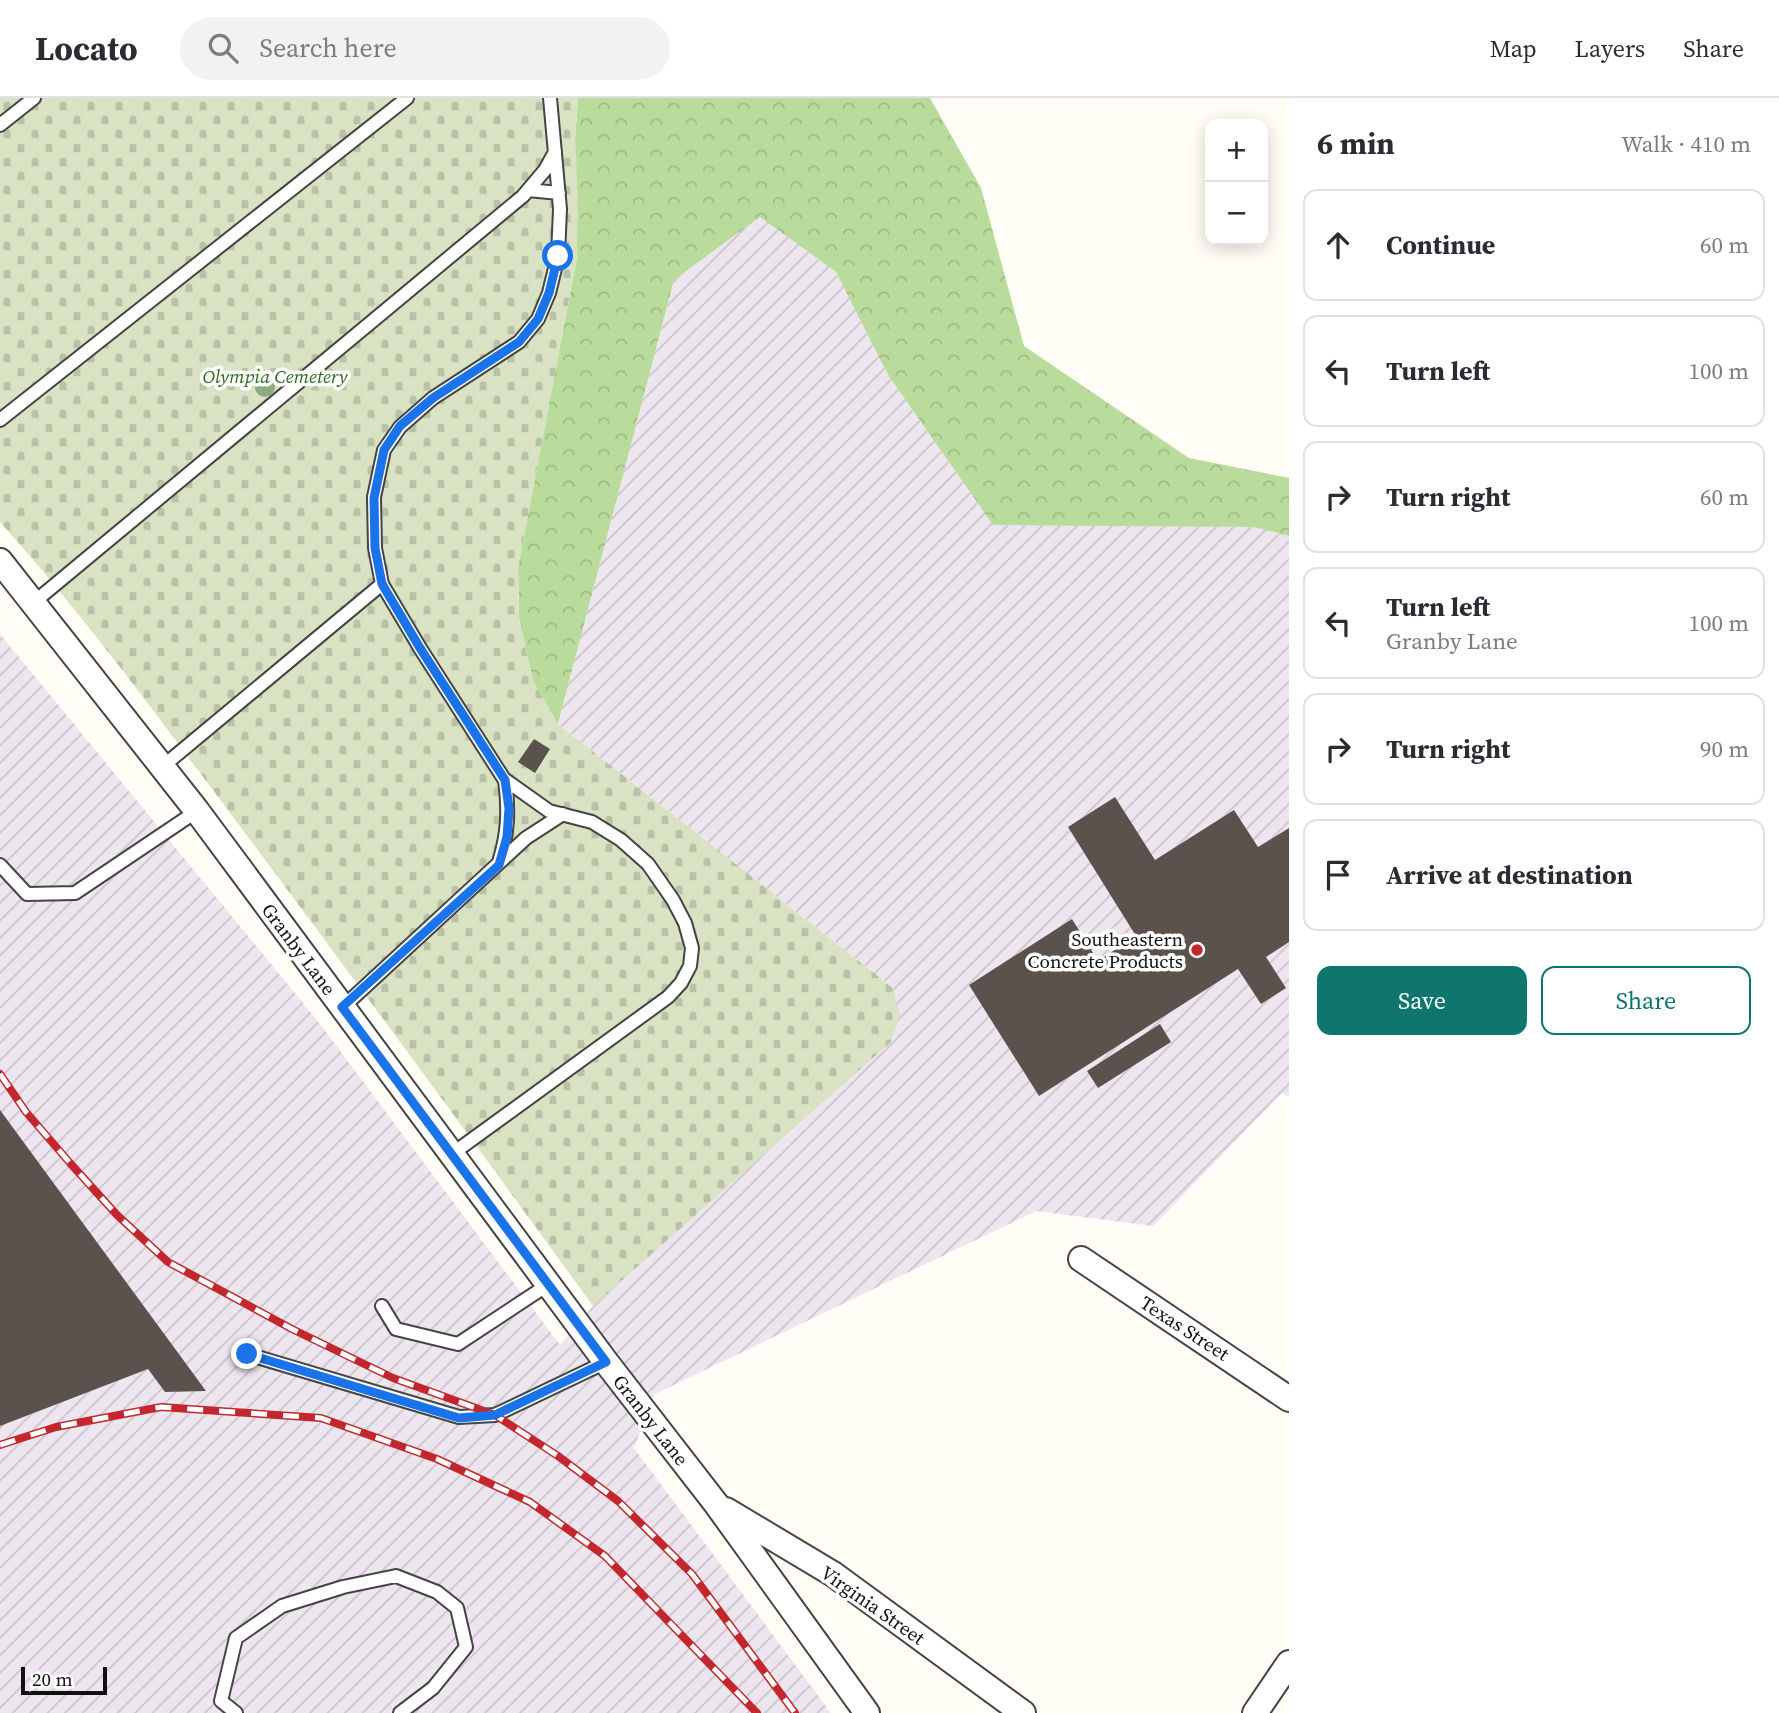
<!DOCTYPE html>
<html lang="en">
<head>
<meta charset="utf-8">
<style>
  body { margin:0; font-family:"Source Serif 4",serif; background:#f2f2f3; color:#2b2b33 }
  .controls { position:absolute; right:21px; top:21px; display:grid; overflow:hidden; border-radius:14px; box-shadow:0 4px 18px #0003 }
  .controls button { width:63px; height:63px; display:grid; place-items:center; padding:0; border:0; border-bottom:2px solid #e1e1e2; background:#fff; color:#2b2b33; font:35px sans-serif }
  .scale { position:absolute; left:21px; bottom:18px; width:86px; box-sizing:border-box; padding-left:7px; border:4px solid #111; border-top:0; font-size:19px; line-height:24px; white-space:nowrap; color:#111; -webkit-text-stroke:5px #fff; paint-order:stroke }
  .stop { position:absolute; width:21px; height:21px; margin:-16px; border:5px solid #1a73e8; border-radius:50%; background:#fff }
  .stop.end { background:#1a73e8; border-color:#fff; box-shadow:0 2px 7px #0008 }
  .list { margin:0; padding:0; list-style:none }
  h2 { display:flex; justify-content:space-between; align-items:center; height:91px; margin:0; padding:0 28px; font-size:30px }
  h2 small { font-size:23px; font-weight:400; color:#7c7c81 }
  .list li { display:grid; grid-template-columns:46px 1fr auto; gap:21px; align-items:center; box-sizing:border-box; height:112px; margin:0 14px 14px; padding:0 14px; border:2px solid #e1e1e2; border-radius:14px }
  .list b { display:block; font-size:26px; white-space:nowrap }
  .list p { margin:0; font-size:23px; white-space:nowrap; color:#7c7c81 }
  .list em { font-size:23px; font-style:normal; color:#7c7c81 }
  .actions { display:flex; gap:14px; padding:21px 28px }
  .actions a { flex:1; padding:16px 0; border:2px solid #0f766e; border-radius:14px; text-align:center; font-size:24px; color:#0f766e }
  .actions .main { background:#0f766e; color:#fff }
  .icon { flex:none; width:38px; height:38px; fill:none; stroke:currentColor; stroke-width:2; stroke-linecap:round; stroke-linejoin:round }
  .map { position:relative; flex:none; width:1289px; height:1615px; overflow:hidden }
  header { display:flex; align-items:center; gap:42px; box-sizing:border-box; height:98px; padding:0 35px; background:#fff; border-bottom:2px solid #e1e1e2 }
  header strong { font-size:33px }
  nav { display:flex; gap:38px; margin-inline-start:auto; font-size:24px }
  .search { width:490px; height:63px; background:#f2f2f3; display:flex; align-items:center; gap:18px; box-sizing:border-box; padding:0 24px; border-radius:38px; color:#7c7c81; font-size:26px }
  main { display:flex }
  aside { flex:1; background:#fff }
  .map>svg:first-child { display:block }
</style>
</head>
<body>
<header>
<strong>Locato</strong>
<div class="search"><svg class="icon" aria-label="search" viewBox="0 0 24 24"><circle cx="10" cy="10" r="6"/><path d="M15 15l6 6"/></svg>Search here</div>
<nav><a>Map</a><a>Layers</a><a>Share</a></nav>
</header>
<main>
<div class="map">
<svg width="1289" height="1615" viewBox="0 0 1289 1615">
  <defs>
    <pattern id="industrial-furrows" width="10" height="10" patternUnits="userSpaceOnUse" patternTransform="scale(1.75)"><rect width="10" height="10" fill="#eee6ef"/><path d="M-1 1l2-2M0 10L10 0M9 11l2-2" fill="none" stroke="#cbc4cc"/></pattern>
    <pattern id="forest-crowns" width="20" height="18" patternUnits="userSpaceOnUse" patternTransform="scale(1.75)"><rect width="20" height="18" fill="#b9dc9c"/><path d="M2 6a3 3 0 1 1 6 0M12 15a3 3 0 1 1 6 0" fill="none" stroke="#9ebc85"/></pattern>
    <pattern id="cemetery-stones" width="16" height="16" patternUnits="userSpaceOnUse" patternTransform="scale(1.75)"><rect width="16" height="16" fill="#d9e3c4"/><path d="M2 7V4a2 2 0 0 1 4 0v3zM10 15v-3a2 2 0 0 1 4 0v3z" fill="#b9c2a7"/></pattern>
  </defs>
  <rect width="100%" height="100%" fill="#fffdf5"/>
  <path fill="url(#industrial-furrows)" d="M760,119l76,55 52,103 105,150 250,-1 46,12v561l-7,-4 -129,133 -117,-15 -381,183 -21,54 197,265h-831v-1079l317,386 243,325 33,-39 300,-318 -335,-264 116,-444z"/>
  <path fill="url(#forest-crowns)" d="M578,0h352l51,90 43,158 165,112 100,20v58l-35,-9 -261,-2 -105,-150 -52,-103 -76,-55 -86,63 -116,444 -25,-43 -14,-63 -1,-51 59,-310 -2,-119z"/>
  <path fill="url(#cemetery-stones)" d="M0,0h578l-3,40 3,62 -1,57 -59,310 1,51 14,63 25,43 335,264 7,27 -9,27 -298,264c-116,-160 -233,-319 -351,-477 -78,-104 -155,-210 -242,-307z"/>
  <path fill="#5a524d" d="M534,641l16,10 -15,24 -17,-11z
    M1115,699l40,63 79,-50 24,37 31,-19v114l-23,15 20,31 -25,16 -23,-35 -199,127 -70,-111 103,-66 26,42 38,-25 -68,-109z
    M1160,926l11,18 -73,46 -11,-17z
    M0,1012l206,281 -41,1 -17,-23 -148,57z"/>
  <g fill="none" stroke-linecap="round" stroke-linejoin="round">
    <g stroke="#444" stroke-width="16">
      <path id="service" d="M0,27l34,-27
        M528,92l31,3
        M0,322l407,-322
        M33,505l490,-407 22,-26 10,-18
        M162,669l220,-183
        M499,764c9,-28 10,-52 6,-82
        M0,767l27,29 48,-1 122,-82
        M343,909l183,-169 37,-24
        M452,1056l216,-157 13,-14 9,-17 2,-18 -7,-25 -12,-23 -25,-36 -27,-24 -29,-18 -43,-11 -45,-32 -84,-131 -38,-64 -7,-36 -1,-51 10,-47 16,-23 33,-29 86,-56 19,-23 11,-26 9,-37 2,-47 -10,-111
        M382,1208l14,23 62,15 91,-60
        M247,1256l212,63 36,-2 111,-53
        M236,1615l-15,-12 15,-63 46,-32 61,-19 53,-11 41,16 20,16 9,39 -33,41 -33,25"/>
    </g>
    <g stroke="#444" stroke-width="28">
      <path id="minor" d="M0,463l197,250 409,551 111,143 150,208
        M1081,1161l208,140
        M726,1412l107,64 190,139
        M1255,1615l34,-50"/>
    </g>
    <use href="#service" stroke="#fff" stroke-width="12"/>
    <use href="#minor" stroke="#fff" stroke-width="24"/>
    <g stroke="#c4262e" stroke-width="8">
      <path id="rail" d="M0,976l26,38 44,51 47,52 51,47 124,67 101,49 102,37 63,41 60,45 74,73 103,139
        M0,1347l56,-18 105,-20 160,11 116,41 93,43 75,54 152,157"/>
    </g>
    <use href="#rail" stroke="#fff" stroke-width="5" stroke-dasharray="16" stroke-linecap="butt"/>
  </g>
  <circle fill="#8dad7f" cx="265" cy="289" r="10"/>
  <g fill="none" stroke-linecap="round" stroke-linejoin="round">
    <path stroke="#1a73e8" stroke-width="9" d="M247,1256l212,64 36,-3 111,-53 -264,-355 157,-142 8,-28 2,-29 -4,-28 -85,-132 -38,-64 -7,-36 -1,-50 10,-48 16,-24 33,-28 86,-56 19,-23 11,-26 9,-37"/>
  </g>
  <circle fill="#c4262e" stroke="#fff" stroke-width="2.5" cx="1197" cy="852" r="7"/>
  <g text-anchor="middle" dominant-baseline="central" stroke-width="7" stroke-linejoin="round" paint-order="stroke">
    <g font-size="19" font-style="italic" fill="#2f6b1f" stroke="#fff">
      <text x="275" y="278">Olympia Cemetery</text>
    </g>
    <g font-size="19" fill="#111" stroke="#fff" text-anchor="end">
      <text x="1183" y="841">Southeastern<tspan x="1183" dy="22">Concrete Products</tspan></text>
    </g>
    <g font-size="19" fill="#111" stroke="#fff">
      <text transform="translate(299 851) rotate(53)">Granby Lane</text>
      <text transform="translate(1185 1230) rotate(33)">Texas Street</text>
      <text transform="translate(651 1322) rotate(52)">Granby Lane</text>
      <text transform="translate(873 1507) rotate(35)">Virginia Street</text>
    </g>
  </g>
</svg>
<div class="controls">
<button>+</button>
<button>−</button>
</div>
<div class="scale">20 m</div>
<div class="stop" style="left:558px;top:158px"></div>
<div class="stop end" style="left:247px;top:1256px"></div>
</div>
<aside>
<h2>6 min<small>Walk · 410 m</small></h2>
<ul class="list">
<li><svg class="icon" aria-label="ahead" viewBox="0 0 24 24"><path d="M12 20V5M6 11l6-6 6 6"/></svg><div><b>Continue</b></div><em>60 m</em></li>
<li><svg class="icon" aria-label="left" viewBox="0 0 24 24"><path d="M17 20v-9H6M10 6l-5 5 5 5"/></svg><div><b>Turn left</b></div><em>100 m</em></li>
<li><svg class="icon" aria-label="right" viewBox="0 0 24 24"><path d="M7 20v-9h11M14 6l5 5-5 5"/></svg><div><b>Turn right</b></div><em>60 m</em></li>
<li><svg class="icon" aria-label="left" viewBox="0 0 24 24"><path d="M17 20v-9H6M10 6l-5 5 5 5"/></svg><div><b>Turn left</b><p>Granby Lane</p></div><em>100 m</em></li>
<li><svg class="icon" aria-label="right" viewBox="0 0 24 24"><path d="M7 20v-9h11M14 6l5 5-5 5"/></svg><div><b>Turn right</b></div><em>90 m</em></li>
<li><svg class="icon" aria-label="arrive" viewBox="0 0 24 24"><path d="M6 21V4h12l-3 4 3 4H6"/></svg><div><b>Arrive at destination</b></div></li>
</ul>
<div class="actions"><a class="main">Save</a><a>Share</a></div>
</aside>
</main>
</body>
</html>
